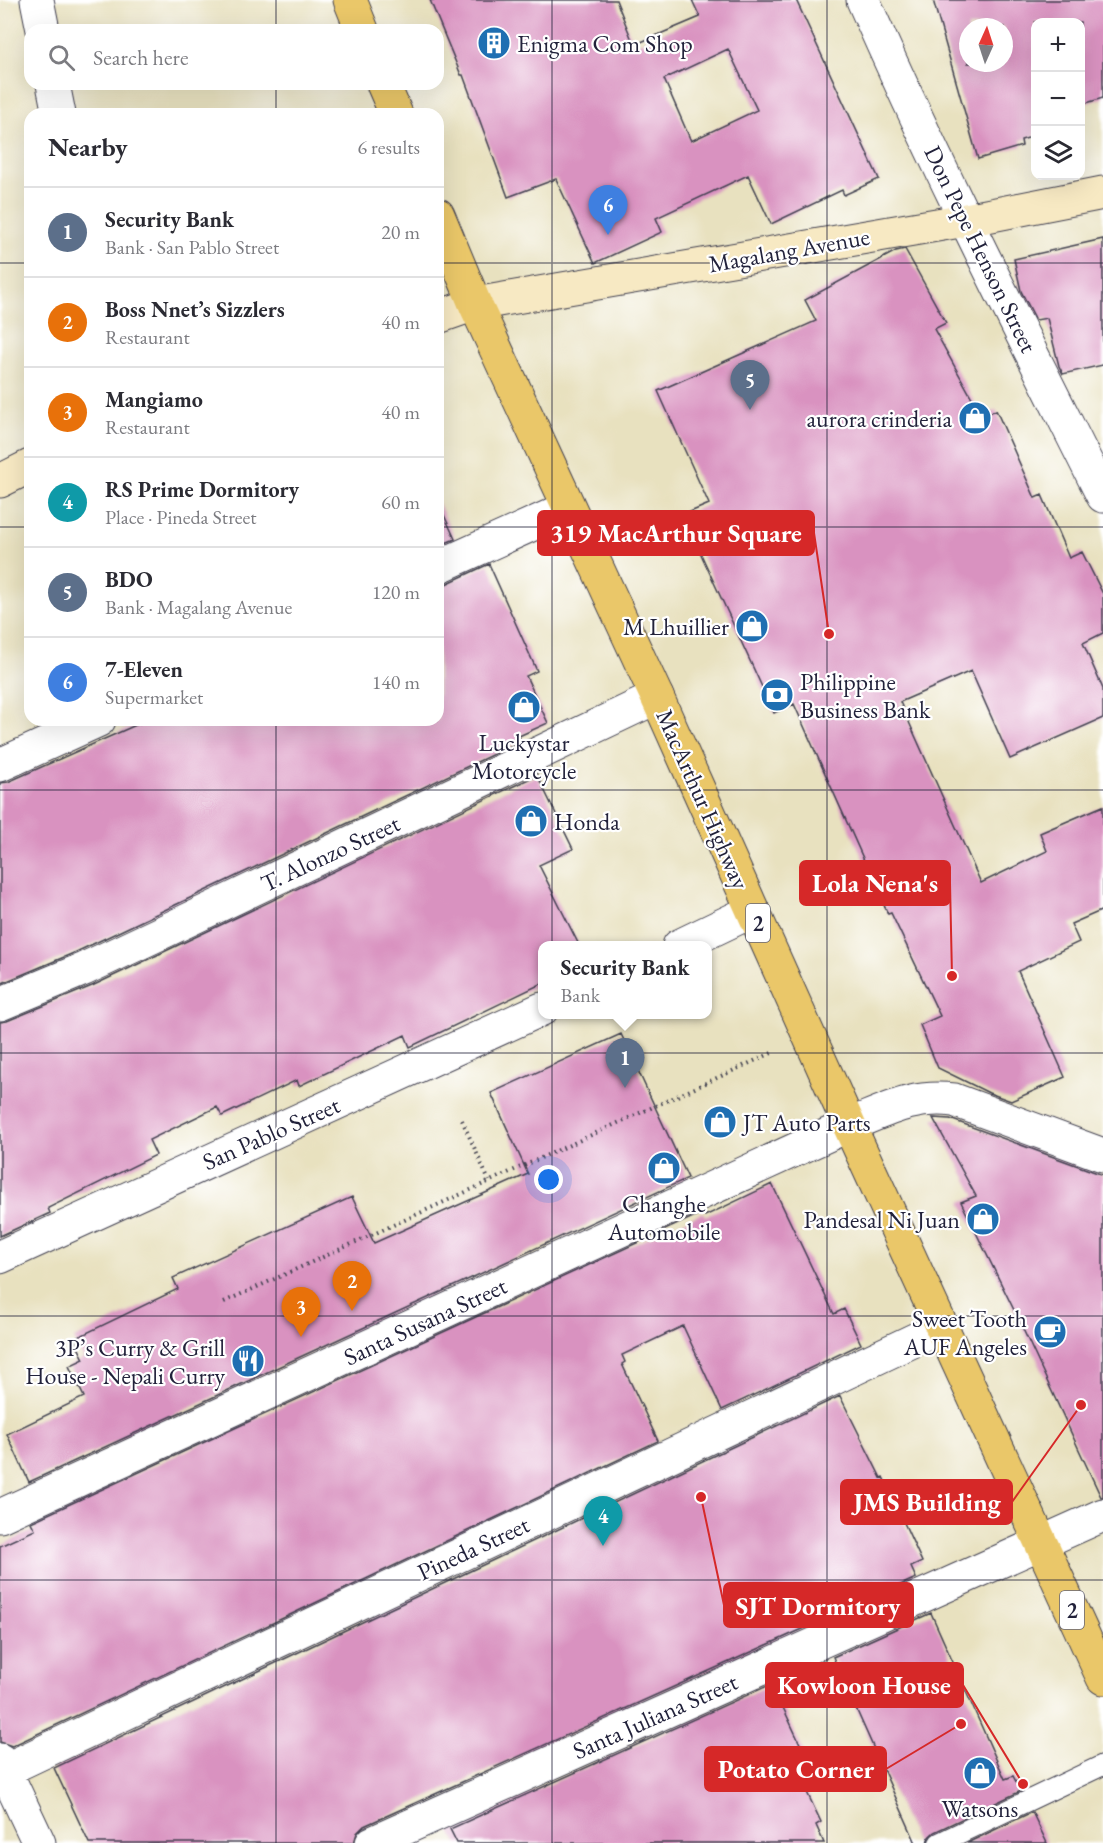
<!DOCTYPE html>
<html lang="en">
<head>
<meta charset="utf-8">
<style>
  body { margin:0; font-family:"EB Garamond",serif; background:#f7f7f7; color:#2b2b33 }
  .controls { position:absolute; right:18px; top:18px; display:grid; overflow:hidden; border-radius:12px; box-shadow:0 6px 24px #0002 }
  .controls button { width:54px; height:54px; display:grid; place-items:center; padding:0; border:0; border-bottom:2px solid #e1e1e2; background:#fff; color:#2b2b33; font:30px sans-serif }
  .compass { position:absolute; left:959px; top:18px; width:54px; height:54px; border-radius:50%; background:#fff; box-shadow:0 6px 24px #0002; rotate:3deg }
  .you { position:absolute; left:549px; top:1180px; width:21px; height:21px; margin:-15px; border:4px solid #fff; border-radius:50%; background:#1a73e8; box-shadow:0 0 0 9px #1a73e833 }
  .badge { display:grid; place-items:center; width:39px; height:39px; border-radius:50%; background:#ea580c; color:#fff; font-size:20px; font-weight:700 }
  .pin { position:absolute; translate:-50% -50px; filter:drop-shadow(0 2px 3px #0008) }
  .pin::after { content:''; position:absolute; top:32px; width:21px; height:18px; background:inherit; clip-path:polygon(0 0,100% 0,50% 100%) }
  .popup { position:absolute; left:538px; top:941px; width:174px; height:78px; box-sizing:border-box; display:grid; place-content:center; border-radius:12px; background:#fff; filter:drop-shadow(0 2px 4px #0005); font-size:20px; white-space:nowrap; color:#7c7c81 }
  .popup b { font-size:22px; color:#2b2b33 }
  .popup::after { content:''; position:absolute; left:50%; top:100%; margin-left:-12px; border:12px solid transparent; border-top-color:#fff }
  .list { margin:0; padding:0; list-style:none }
  h2 { display:flex; justify-content:space-between; align-items:center; height:78px; margin:0; padding:0 24px; font-size:26px }
  h2 small { font-size:20px; font-weight:400; color:#7c7c81 }
  .list li { display:grid; grid-template-columns:39px 1fr auto; gap:18px; align-items:center; box-sizing:border-box; height:90px; padding:0 24px; border-top:2px solid #e1e1e2 }
  .list b { display:block; font-size:22px; white-space:nowrap }
  .list p { margin:0; font-size:20px; white-space:nowrap; color:#7c7c81 }
  .list em { font-size:20px; font-style:normal; color:#7c7c81 }
  .icon { flex:none; width:33px; height:33px; fill:none; stroke:currentColor; stroke-width:2; stroke-linecap:round; stroke-linejoin:round }
  .map { position:relative; flex:none; width:1103px; height:1843px; overflow:hidden }
  .search { position:absolute; background:#fff; box-shadow:0 6px 24px #0002; left:24px; top:24px; width:420px; height:66px; display:flex; align-items:center; gap:15px; box-sizing:border-box; padding:0 21px; border-radius:18px; color:#7c7c81; font-size:22px }
  .panel { position:absolute; background:#fff; box-shadow:0 6px 24px #0002; left:24px; top:108px; width:420px; height:618px; border-radius:18px }
  .map>svg:first-child { display:block }
</style>
</head>
<body>
<div class="map">
<svg width="1103" height="1843" viewBox="0 0 1103 1843">
  <rect width="100%" height="100%" fill="#fff"/>
  <filter id="ink" filterUnits="userSpaceOnUse"><feTurbulence type="fractalNoise" baseFrequency=".0167" numOctaves="2"/><feDisplacementMap in="SourceGraphic" scale="12" xChannelSelector="R" yChannelSelector="G"/><feConvolveMatrix kernelMatrix="1 2 1 2 8 2 1 2 1" color-interpolation-filters="sRGB"/></filter>
  <filter id="wash" filterUnits="userSpaceOnUse"><feTurbulence type="fractalNoise" baseFrequency=".008" numOctaves="4" result="noise"/><feDisplacementMap in="SourceGraphic" scale="24" xChannelSelector="R" yChannelSelector="G"/><feGaussianBlur stdDeviation="1.35" result="paint"/><feColorMatrix in="noise" values="0 0 0 0 0 0 0 0 0 0 0 0 0 0 0 0 0 1.4 0 .05"/><feComposite in="paint" operator="in"/></filter>
  <g filter="url(#wash)">
    <rect width="100%" height="100%" fill="#e8e1bf"/>
    <g id="blocks">
      <path fill="#d992c0" fill-rule="evenodd" d="M430,0h186l18,45 66,-28 -8,-17h104l83,179 -35,16 -2,-5 -71,34 -23,-49 -92,43 6,14 -67,31 -39,-84 -48,18 -45,-122h-2zM728,49l29,61 -66,31 -27,-62z
        M933,0h170v98l-23,7v-83h-45v114l-14,4 1,6 -44,13zM968,27h36v36h-36z
        M1103,239v126l-40,9 -4,-8 -12,-48 -11,2 -15,-29 -7,-32z
        M905,249l41,74 -12,6 48,87 14,-6 39,88 7,-3 27,63 13,-6 21,42v39l-20,10 20,46v29l-93,41 -39,-88 -71,31 81,181 66,-32 -7,-18 63,-27v104l-32,14 8,18 -61,29 47,106 -54,24 -22,-8 -51,-25 -18,-43 20,-9 -49,-103 -3,1 -94,-210 -20,9 -91,-198 26,-11 -51,-113 158,-70 -11,-21 91,-49z
        M438,502l17,37 -17,7z
        M489,564l48,107 -11,5 22,47 -29,13 2,5 -445,211 -76,32v-201l8,-1 139,-62h291v-135l8,-1z
        M537,775l36,74 -34,16 40,80h-36v38l-133,64 -5,-12 -106,51 -2,-6 -75,36 -5,-9 -68,33 7,15 -108,53 2,5 -50,23v-214l7,-1 85,-35z
        M621,1034l67,144 -659,304 -22,-48 77,-37 -15,-31 15,-7 -10,-20 104,-50 -5,-11 179,-81 22,46 154,-69 -37,-81z
        M933,1118l17,1 153,56v322h-2l-86,-185 -54,-110 15,-6z
        M772,1184l62,130 10,-5 17,35 -139,66 -39,-84 -61,29 3,7 -3,2 36,77 -646,305 -12,-4v-196l35,-16 -4,-8 673,-310 1,4z
        M840,1396l41,82 2,-1 39,85 -11,5 5,11 -552,248 -7,7 -3,10h-265l-35,-75z
        M931,1613l74,166 8,-3 8,15 -87,41 -5,5 -2,6h-11l-83,-186z
        M772,1684l37,79 -13,6 25,53 -5,3 8,18h-367l-7,-14z
        M1032,1812l15,31h-80z"/>
    </g>
  </g>
  <g filter="url(#ink)">
    <use href="#blocks" fill-opacity="0" stroke="#403f4f" stroke-width="1.5"/>
    <g fill="none" stroke-linecap="round" stroke-linejoin="round">
      <g stroke="#403f4f" stroke-width="22">
        <path id="lane" d="M939,1843l164,-78"/>
      </g>
      <g stroke="#403f4f" stroke-width="35">
        <path id="street" d="M37,0l6,30
          M863,0c74,168 158,332 240,496
          M53,84l6,30
          M438,567l130,-59
          M0,765l99,-45
          M679,946l73,-35
          M0,1004l84,-35 83,-39 490,-233
          M0,1257l542,-248
          M0,1516l849,-391c38,-15 63,-30 105,-25l149,55
          M0,1760l39,83
          M5,1770l937,-443
          M372,1843l731,-328"/>
      </g>
      <g stroke="#403f4f" stroke-width="35">
        <path id="secondary" d="M438,317l37,-13 491,-84 137,-27
          M0,481l30,-15"/>
      </g>
      <g stroke="#403f4f" stroke-width="35">
        <path id="highway" d="M350,0l12,30
          M383,84l13,30
          M438,215l37,89 182,393 192,428 254,553"/>
      </g>
      <path stroke="#403f4f" stroke-width="4" stroke-dasharray="1.5 4.5" stroke-linecap="butt" d="M462,1120l27,61
        M224,1302l550,-250"/>
      <use href="#lane" stroke="#fff" stroke-width="20"/>
      <use href="#street" stroke="#fff" stroke-width="33"/>
      <use href="#secondary" stroke="#f7e9c3" stroke-width="33"/>
      <use href="#highway" stroke="#eac769" stroke-width="33"/>
    </g>
  </g>
  <path fill="none" stroke="#22223b" stroke-width="1.5" stroke-opacity="0.55" d="M276,0v30M552,0v1843M827,0v1843M276,84v30M0,263h30M438,263h665M0,527h30M438,527h665M276,720v1123M0,790h1103M0,1053h1103M0,1316h1103M0,1580h1103"/>
  <defs>
    <g id="building-disc" transform="scale(1.725)"><circle r="9.5" fill="#1f6fb2" stroke="#fff"/><path d="M-4-6H4V6H1V3H-1V6H-4ZM-2.5-4.3h1.7v1.8h-1.7ZM.8-4.3h1.7v1.8H.8ZM-2.5-1h1.7V.8h-1.7ZM.8-1h1.7V.8H.8Z" fill="#fff"/></g>
    <g id="shop-disc" transform="scale(1.725)"><circle r="9.5" fill="#1f6fb2" stroke="#fff"/><path d="M-5-2.5h2.3a2.7 3.5 0 0 1 5.4 0H5L5.5 6h-11ZM-1.5-2.5h3a1.5 2.3 0 0 0-3 0Z" fill="#fff"/></g>
    <g id="bank-disc" transform="scale(1.725)"><circle r="9.5" fill="#1f6fb2" stroke="#fff"/><path d="M-6-4H6V4H-6ZM0-2.3a2.3 2.3 0 1 0 0 4.6a2.3 2.3 0 1 0 0-4.6Z" fill="#fff"/></g>
    <g id="cafe-disc" transform="scale(1.725)"><circle r="9.5" fill="#1f6fb2" stroke="#fff"/><path d="M-5.5-4.5H6V0H3Q3 3.5 0 3.5H-2.5Q-5.5 3.5-5.5 0ZM3-3.2v2h1.7v-2ZM-6 4.5H4V6H-6Z" fill="#fff"/></g>
    <g id="restaurant-disc" transform="scale(1.725)"><circle r="9.5" fill="#1f6fb2" stroke="#fff"/><path d="M-5-6h1v4h1v-4h1v4h1v-4h1v5L-1.5 .5V6h-2V.5L-5-1ZM5-6V6H3V1.5H1.5Q1.5-4 5-6Z" fill="#fff"/></g>
  </defs>
  <g fill-rule="evenodd">
    <use href="#building-disc" x="494" y="43"/>
    <use href="#shop-disc" x="975" y="418"/>
    <use href="#shop-disc" x="752" y="626"/>
    <use href="#bank-disc" x="777" y="695"/>
    <use href="#shop-disc" x="524" y="707"/>
    <use href="#shop-disc" x="531" y="821"/>
    <use href="#shop-disc" x="720" y="1122"/>
    <use href="#shop-disc" x="664" y="1168"/>
    <use href="#shop-disc" x="983" y="1219"/>
    <use href="#cafe-disc" x="1050" y="1332"/>
    <use href="#restaurant-disc" x="248" y="1361"/>
    <use href="#shop-disc" x="980" y="1773"/>
  </g>
  <g text-anchor="middle" dominant-baseline="central" stroke-width="4.5" stroke-linejoin="round" paint-order="stroke">
    <g fill="#fff" stroke="#646476" stroke-width="1.5">
      <rect x="746" y="904" width="24" height="38" rx="4.5"/>
      <rect x="1060" y="1591" width="24" height="38" rx="4.5"/>
    </g>
    <g font-size="22" font-weight="bold" fill="#22223b">
      <text x="758" y="923">2</text>
      <text x="1072" y="1610">2</text>
    </g>
    <g font-size="24" fill="#22223b" stroke="#fff" text-anchor="end">
      <text x="517" y="43" text-anchor="start">Enigma Com Shop</text>
      <text x="952" y="418">aurora crinderia</text>
      <text x="729" y="626">M Lhuillier</text>
      <text x="800" y="681" text-anchor="start">Philippine<tspan x="800" dy="28">Business Bank</tspan></text>
      <text x="524" y="742" text-anchor="middle">Luckystar<tspan x="524" dy="28">Motorcycle</tspan></text>
      <text x="554" y="821" text-anchor="start">Honda</text>
      <text x="743" y="1122" text-anchor="start">JT Auto Parts</text>
      <text x="664" y="1203" text-anchor="middle">Changhe<tspan x="664" dy="28">Automobile</tspan></text>
      <text x="960" y="1219">Pandesal Ni Juan</text>
      <text x="1027" y="1318">Sweet Tooth<tspan x="1027" dy="28">AUF Angeles</tspan></text>
      <text x="225" y="1347">3P’s Curry &amp; Grill<tspan x="225" dy="28">House - Nepali Curry</tspan></text>
      <text x="980" y="1808" text-anchor="middle">Watsons</text>
    </g>
    <g font-size="24" fill="#22223b" stroke="#fff">
      <text transform="translate(981 249) rotate(64)">Don Pepe Henson Street</text>
      <text transform="translate(789 250) rotate(-10)">Magalang Avenue</text>
      <text transform="translate(703 799) rotate(66)">MacArthur Highway</text>
      <text transform="translate(330 853) rotate(-25)">T. Alonzo Street</text>
      <text transform="translate(271 1133) rotate(-24)">San Pablo Street</text>
      <text transform="translate(425 1321) rotate(-25)">Santa Susana Street</text>
      <text transform="translate(473 1548) rotate(-25)">Pineda Street</text>
      <text transform="translate(655 1716) rotate(-24)">Santa Juliana Street</text>
    </g>
  </g>
  <path fill="none" stroke="#d62828" stroke-width="2" d="M829 634L814 533M952 976L950 883M1081 1405L1012 1502M701 1497L724 1605M1023 1784L963 1685M961 1724L886 1769"/>
  <g fill="#d62828" stroke="#fff" stroke-width="2">
    <circle cx="829" cy="634" r="6"/>
    <circle cx="952" cy="976" r="6"/>
    <circle cx="1081" cy="1405" r="6"/>
    <circle cx="701" cy="1497" r="6"/>
    <circle cx="1023" cy="1784" r="6"/>
    <circle cx="961" cy="1724" r="6"/>
  </g>
  <g fill="#d62828" stroke="#d62828" stroke-width="2">
    <rect x="538" y="511" width="276" height="44" rx="6"/>
    <rect x="800" y="861" width="150" height="44" rx="6"/>
    <rect x="841" y="1480" width="171" height="44" rx="6"/>
    <rect x="724" y="1583" width="189" height="44" rx="6"/>
    <rect x="766" y="1663" width="197" height="44" rx="6"/>
    <rect x="705" y="1747" width="181" height="44" rx="6"/>
  </g>
  <g font-size="26" text-anchor="middle" font-weight="bold" fill="#fff">
    <text x="676" y="542">319 MacArthur Square</text>
    <text x="875" y="892">Lola Nena's</text>
    <text x="927" y="1511">JMS Building</text>
    <text x="818" y="1615">SJT Dormitory</text>
    <text x="864" y="1694">Kowloon House</text>
    <text x="796" y="1778">Potato Corner</text>
  </g>
</svg>
<div class="controls">
<button>+</button>
<button>−</button>
<button><svg class="icon" aria-label="layers" viewBox="0 0 24 24"><path d="M12 4l9 5-9 5-9-5zM3 14l9 5 9-5"/></svg></button>
</div>
<svg class="compass" viewBox="-18 -18 36 36"><path d="M0-13l5 13h-10z" fill="#e53935"/><path d="M0 13l5-13h-10z" fill="#7c7c81"/></svg>
<div class="you"></div>
<div class="pin badge" style="left:625px;top:1088px;background:#5c6f8a">1</div>
<div class="popup"><b>Security Bank</b>Bank</div>
<div class="pin badge" style="left:352px;top:1311px;background:#e8710a">2</div>
<div class="pin badge" style="left:301px;top:1337px;background:#e8710a">3</div>
<div class="pin badge" style="left:603px;top:1546px;background:#0f9aa8">4</div>
<div class="pin badge" style="left:750px;top:410px;background:#5c6f8a">5</div>
<div class="pin badge" style="left:608px;top:235px;background:#3f7fe0">6</div>
<div class="search"><svg class="icon" aria-label="search" viewBox="0 0 24 24"><circle cx="10" cy="10" r="6"/><path d="M15 15l6 6"/></svg>Search here</div>
<section class="panel">
<h2>Nearby<small>6 results</small></h2>
<ul class="list">
<li><span class="badge" style="background:#5c6f8a">1</span><div><b>Security Bank</b><p>Bank · San Pablo Street</p></div><em>20 m</em></li>
<li><span class="badge" style="background:#e8710a">2</span><div><b>Boss Nnet’s Sizzlers</b><p>Restaurant</p></div><em>40 m</em></li>
<li><span class="badge" style="background:#e8710a">3</span><div><b>Mangiamo</b><p>Restaurant</p></div><em>40 m</em></li>
<li><span class="badge" style="background:#0f9aa8">4</span><div><b>RS Prime Dormitory</b><p>Place · Pineda Street</p></div><em>60 m</em></li>
<li><span class="badge" style="background:#5c6f8a">5</span><div><b>BDO</b><p>Bank · Magalang Avenue</p></div><em>120 m</em></li>
<li><span class="badge" style="background:#3f7fe0">6</span><div><b>7-Eleven</b><p>Supermarket</p></div><em>140 m</em></li>
</ul>
</section>
</div>
</body>
</html>
